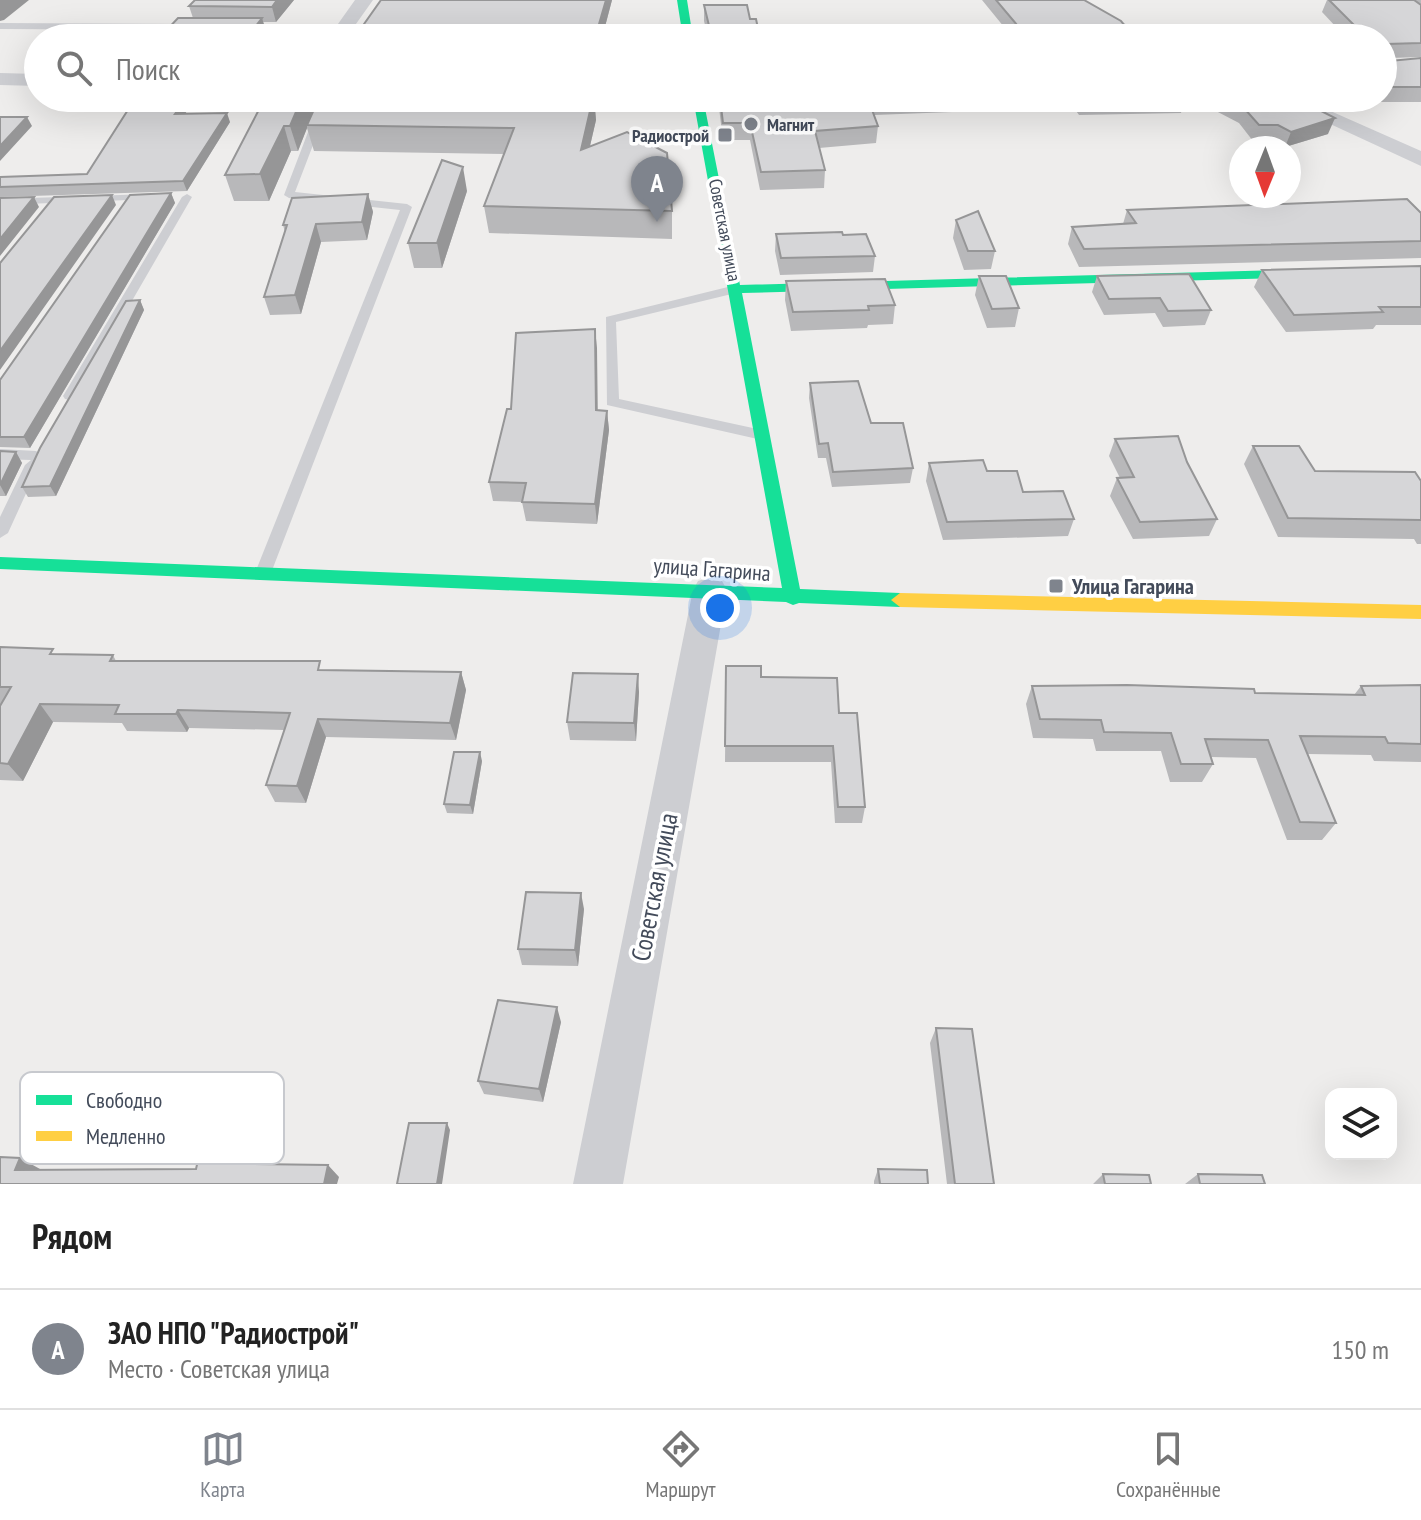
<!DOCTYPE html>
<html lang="ru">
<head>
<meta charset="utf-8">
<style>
  body { margin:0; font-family:"PT Sans Narrow",sans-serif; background:#f6f6f6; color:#222 }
  .controls { position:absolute; right:24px; bottom:24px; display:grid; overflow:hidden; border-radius:16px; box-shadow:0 8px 32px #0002 }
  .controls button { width:72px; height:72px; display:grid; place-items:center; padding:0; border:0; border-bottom:2px solid #e0e0e0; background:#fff; color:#222; font:40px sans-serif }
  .compass { position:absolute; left:1229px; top:136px; width:72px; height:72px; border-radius:50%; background:#fff; box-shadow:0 8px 32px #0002; rotate:181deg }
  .you { position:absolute; left:720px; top:608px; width:28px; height:28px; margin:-20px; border:6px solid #fff; border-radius:50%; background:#1a73e8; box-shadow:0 0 0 12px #1a73e833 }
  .badge { display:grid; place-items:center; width:52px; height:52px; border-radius:50%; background:#7f848d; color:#fff; font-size:26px; font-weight:700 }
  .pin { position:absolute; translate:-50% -66px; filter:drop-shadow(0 2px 4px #0008) }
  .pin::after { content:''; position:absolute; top:42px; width:28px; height:24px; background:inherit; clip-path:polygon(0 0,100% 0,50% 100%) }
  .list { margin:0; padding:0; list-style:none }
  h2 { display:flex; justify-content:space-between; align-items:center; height:104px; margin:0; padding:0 32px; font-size:34px }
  h2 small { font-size:26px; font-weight:400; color:#767676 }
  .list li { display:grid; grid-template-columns:52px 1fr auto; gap:24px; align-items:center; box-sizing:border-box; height:120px; padding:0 32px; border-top:2px solid #e0e0e0 }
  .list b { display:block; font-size:30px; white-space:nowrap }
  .list p { margin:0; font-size:26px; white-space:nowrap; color:#767676 }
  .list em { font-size:26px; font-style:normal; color:#767676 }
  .icon { flex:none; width:44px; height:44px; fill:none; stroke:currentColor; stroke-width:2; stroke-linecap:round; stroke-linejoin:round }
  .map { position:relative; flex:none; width:1421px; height:1184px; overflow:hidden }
  .search { position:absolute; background:#fff; box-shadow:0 8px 32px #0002; left:24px; right:24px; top:24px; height:88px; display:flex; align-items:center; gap:20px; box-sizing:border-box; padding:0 28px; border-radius:44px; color:#767676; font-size:30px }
  .sheet { height:224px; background:#fff }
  nav { display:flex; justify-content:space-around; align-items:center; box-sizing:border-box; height:112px; border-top:2px solid #e0e0e0; background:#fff; font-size:22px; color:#767676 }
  nav a { display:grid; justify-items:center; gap:4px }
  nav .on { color:#7f848d }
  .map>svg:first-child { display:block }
</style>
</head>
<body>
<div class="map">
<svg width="1421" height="1184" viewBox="0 0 1421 1184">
  <rect width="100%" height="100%" fill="#eeedec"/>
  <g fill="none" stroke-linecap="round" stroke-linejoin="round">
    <path fill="#cdced2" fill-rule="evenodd" d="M0,23l190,1 4,3 -4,3 -190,-1z
      M242,26h102l4,3 -4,3 -99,-1 -4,-3z
      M38,62v8l-11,11h-6v-4z
      M326,98h10l-13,21 -28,73 112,12 5,3 -141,366 -8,6 -8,-6 145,-363 -111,-12 -5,-3 29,-76z
      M150,194l5,3 -1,2 -154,6v-6z
      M187,194l5,3 -115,199 -7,4 -5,-1 -2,-3 119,-199z
      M736,285l4,1v6l-124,30 3,77 143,31 7,5 -2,3 -5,2 -155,-35 -1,-88z
      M0,449l36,2 7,5 -2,3 -8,2 6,4 -31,68 -8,5v-21l25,-52 6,-5 -31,-1z"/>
    <path fill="#cdced2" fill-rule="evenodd" d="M355,0h18l-27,38h-18z
      M1060,0h22l69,38h-23z
      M0,73l38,1v12l-38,-1z
      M1274,98h27l120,53v15z
      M710,577l12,4 5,9 -104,594h-50l120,-594 5,-9z"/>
    <path fill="#16e098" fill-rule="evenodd" d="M677,0h10l6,38h-10z
      M693,98h10l37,187 681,-19v8l-679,19 58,296 100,4 9,7 -9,7 -101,-4 -6,2 -7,-3 -786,-33v-12l782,31z"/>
    <path fill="#ffcf43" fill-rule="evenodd" d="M900,593l521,12v14l-521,-12 -9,-7z"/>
  </g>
  <path fill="#b8b8ba" d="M195,0h99l-18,22h-13l4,12 -3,4h-100l-1,-4 30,-16 -4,-12z
    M381,0h231l-10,38h-244l-1,-4z
    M982,0h102l51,38h-122z
    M1327,0h87l4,3 -3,-3h6v57l-32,1 1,3 31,-3v44h-44l-4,-4h10v-60h-94l4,-9 44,-1 -15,-16z
    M704,5l46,14 10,19h-52l-4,-17z
    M265,98h44l4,13 6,-13h275l2,22 -6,26 82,65v28l-183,-6 -5,-27 20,-52 -190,-3 -7,-23 -9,23h-7l-22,50h-35l-9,-26z
    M719,98h288l-3,12 -130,5 4,11 -2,17 -57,5 6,22 -1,18 -64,2 -10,-50h-27l-4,-32z
    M1067,98h118l-4,15 -102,2z
    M1191,98h105l32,36 -43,13 -13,-7 -19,1 -14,-18z
    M1340,98h31l-29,2z
    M184,102l3,9 -2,3 45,8 -43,69 -187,6v-20l87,-3z
    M467,191l-25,77h-28l-6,-25z
    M171,193l4,10 -145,245 -30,-1v-67z
    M368,194l5,18 -6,28 -46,2 -20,72 -31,1 -6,-18 21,-65 -2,-7z
    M1127,210l294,3v45l-342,9 -11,-23 4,-17 51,-3z
    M956,220l39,31 -4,18 -27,1 -11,-32z
    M776,234l67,1 32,21 -2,16 -93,3 -5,-24z
    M1421,266v59h-45l-3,4 -87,3 -32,-45 8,-17z
    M979,276l40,32 -4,19 -28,1 -12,-33z
    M1097,276l114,34 -6,15 -42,2 -8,-14 -51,2 -12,-23z
    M786,281l109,24 -2,19 -25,1 -1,3 -76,3 -6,-31z
    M140,300l4,10 -88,186 -28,1 -6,-10z
    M597,348v62l10,1 2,19 -12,94 -71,-3 -4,-19 -29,-1 -4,-19 22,-73z
    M810,383l61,40 42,45 -3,15 -78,4 -6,-29h-8l-9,-60z
    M1115,439l72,23 30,57 -8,17 -76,3 -23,-43 7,-18h3l-11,-22z
    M1253,446l62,25 106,10v63h-4l-3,-5 -136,-2 -34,-73z
    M0,451l16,1 6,11 -16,33h-6z
    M929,463l58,8 36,21 51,27 -6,17 -125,4 -17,-59z
    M0,647l57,7 56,1 3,6 208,9 137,2 5,18 -10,50 -130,-3 -20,66 -31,-1 -9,-17 18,-55 -95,-2 -2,4 -60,-1 -5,-8 -69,-1 -30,59 -23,-1z
    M726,666l35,11 78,36 26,94 -3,16h-27l-4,-61h-106z
    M1421,685v77l-47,-1 -3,-6 -63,-1 28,69 -14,17h-35l-31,-82 -45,-1 2,7 -11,18h-32l-9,-31h-65l-3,-12 -60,-1 -7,-34 6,-18 223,7 99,2 7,-9z
    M639,692l-3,49 -66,-1 -3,-18z
    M482,761l-9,53 -26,-1 -3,-9z
    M584,909l-6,57 -56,-1 -4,-16z
    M561,1022l-18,80 -59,-8 -6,-13z
    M936,1028l58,156h-47l-17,-141z
    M878,1169l50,15h-54v-3z
    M1103,1174l48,10h-58z
    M1198,1174l67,10h-80z"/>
  <path fill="#969697" d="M0,0h29l-25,20 -4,1z
    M277,0h17l-18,22 -4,-15z
    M606,0h6l-10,38h-7z
    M262,18l5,16 -3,4h-14l-1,-3z
    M302,98h7l4,15 -6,12v3l-9,23 -8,-25z
    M593,98h1l2,22 -13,56 -2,-26z
    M184,102l3,9 -9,13 -3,-10z
    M227,113l3,9 -43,69 -4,-10z
    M27,117l5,9 -32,35v-15z
    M1335,118l-7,16 -43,13 6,-15z
    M284,126l7,25 -22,50 -9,-27z
    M463,167l4,24 -25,77 -5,-25z
    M171,193l4,10 -145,245 -6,-11z
    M368,194l5,18 -6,28 -5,-18z
    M112,195l4,10 -116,165v-19z
    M34,197l5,10 -39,49v-17z
    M316,224l5,18 -20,72 -6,-19z
    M140,300l4,10 -88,186 -6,-10z
    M595,329l2,19 1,82 -2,-20z
    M607,411l2,19 -12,94 -2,-20z
    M16,452l6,11 -16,33 -6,-11z
    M461,672l5,18 -10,50 -6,-17z
    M638,674l1,18 -3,49 -2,-18z
    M40,704l13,18 -30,59 -15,-17z
    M178,710l11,18 -2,4 -11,-18z
    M318,719l8,18 -20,66 -9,-17z
    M480,752l2,9 -9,53 -3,-9z
    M581,893l3,16 -6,57 -3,-16z
    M557,1007l4,15 -18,80 -4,-13z
    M447,1123l3,7 -8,54h-5z
    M248,1157l13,12 -15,-5z
    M20,1158l20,11 -5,13 -20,-12z
    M328,1165l11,12 -2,7h-13z"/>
  <path fill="#d6d6d8" stroke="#969697" stroke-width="2" d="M195,0h82l-5,7 -83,-1z
    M381,0h225l-11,38 -238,-4z
    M996,0h88l37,21 14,17h-107z
    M1329,0h85l7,5v38l-34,1 3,17 31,-3v29h-38v-49h-81l-9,-9 64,-1z
    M704,5h43l3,14h6l4,19h-48z
    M178,18h84l-13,17 -86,-1z
    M873,29l22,1 4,8h-62l-3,-8z
    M265,98h37l-12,28h-6l-24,48 -35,1z
    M319,98h274l-12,52 46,-18 40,21 5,58 -188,-5 30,-78 -207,-3z
    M720,98h168l-20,1 10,27 -63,5 10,39 -64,2 -11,-49h-27z
    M1082,98h77l-76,2z
    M1225,98h71l39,20 -44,14 -13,-7h-19l-15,-17z
    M133,102h51l-9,12 52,-1 -44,68 -183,6v-10l87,-3z
    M0,117h27l-27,29z
    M442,160l21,7 -26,76h-29z
    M171,193l-147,244h-24v-57l130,-185z
    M368,194l-6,28 -46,2 -21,71 -31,2 23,-72h-4l9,-27z
    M112,195l-112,156v-88l54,-66z
    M34,197l-34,42v-41z
    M1407,199l14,14v28l-337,8 -12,-22 64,-4 -9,-13z
    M978,211l17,40h-27l-12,-31z
    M842,232l1,3 23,-1 9,22 -94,2 -5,-24z
    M1421,266v41h-42l4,5 -89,3 -32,-45z
    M1189,274l22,36 -43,1 -8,-13 -51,1 -12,-23z
    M979,276h27l13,32 -27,1z
    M885,279l10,26 -27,1 1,4 -76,2 -7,-31z
    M140,300l-90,186 -28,1 18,-39 86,-147z
    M595,329l1,81 11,1 -12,93 -73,-2 4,-19 -37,-1 18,-73h4l5,-76z
    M858,381l13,42h32l10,45 -80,4 -5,-29 -9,1 -9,-61z
    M1178,436l9,26 30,57 -77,3 -23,-44 17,-1 -19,-38z
    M1253,446h46l16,25 100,1 6,9v39l-133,-2z
    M0,451l16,1 -16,33z
    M983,460l4,11h30l6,21 40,-1 11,28 -127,3 -18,-59z
    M0,647l53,2 -3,5 63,1 -3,6h210l-2,9 143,2 -11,51 -132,-4 -21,67 -31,-1 24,-72 -112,-3 -2,4h-61l4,-9 -79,-1 -32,60 -8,-1v-57l11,-19h-11z
    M726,666h35v11l76,1 2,35h18l8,94h-27l-5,-61h-108z
    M573,673l65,1 -4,49 -67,-1z
    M1127,685l127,4 1,4 110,2 -4,-9 60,-1v59l-33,-1 -3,-6 -85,-1 36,87 -36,-1 -32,-82 -63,-1 8,25h-32l-10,-31 -67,-1 -3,-12 -61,-1 -8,-33z
    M454,752h26l-10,53 -26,-1z
    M526,892l55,1 -6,57 -57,-1z
    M498,1000l59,7 -18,82 -61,-8z
    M936,1028l36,1 22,155h-39z
    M409,1123h38l-10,61h-40z
    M199,1156l49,1 -2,7 82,1 -4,19h-324v-27l20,1 -5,12 181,-1z
    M878,1169l49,1 1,14h-48z
    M1103,1174l46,1 2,9h-46z
    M1198,1174l64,1 3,9h-65z"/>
  <g fill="#7f848d" stroke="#fff" stroke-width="3">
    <circle cx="751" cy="124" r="8"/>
    <rect x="717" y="127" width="16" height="16" rx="4"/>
    <rect x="1048" y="578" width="16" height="16" rx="4"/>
  </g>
  <g text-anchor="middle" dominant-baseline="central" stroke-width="7" stroke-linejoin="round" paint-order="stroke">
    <g font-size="18" font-weight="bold" fill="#434b5a" stroke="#fff" text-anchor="start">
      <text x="767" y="124">Магнит</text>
      <text x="709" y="135" text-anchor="end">Радиострой</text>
    </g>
    <g font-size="18" fill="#434b5a" stroke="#fff">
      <text transform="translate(725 230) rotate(79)">Советская улица</text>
    </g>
    <g font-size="22" fill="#434b5a" stroke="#fff">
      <text transform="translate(712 569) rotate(4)">улица Гагарина</text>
    </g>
    <g font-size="22" font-weight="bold" fill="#434b5a" stroke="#fff" text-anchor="start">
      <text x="1072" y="586">Улица Гагарина</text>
    </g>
    <g font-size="26" fill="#434b5a" stroke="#fff">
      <text transform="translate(654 887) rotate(-79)">Советская улица</text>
    </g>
  </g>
  <rect x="20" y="1072" width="264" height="92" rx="12" fill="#fff" stroke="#c7c9ce" stroke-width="2"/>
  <rect x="36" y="1095" width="36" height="10" fill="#16e098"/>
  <rect x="36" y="1131" width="36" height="10" fill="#ffcf43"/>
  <g font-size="22" fill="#434b5a">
    <text x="86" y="1108">Свободно</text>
    <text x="86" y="1144">Медленно</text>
  </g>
</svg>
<div class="controls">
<button><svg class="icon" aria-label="layers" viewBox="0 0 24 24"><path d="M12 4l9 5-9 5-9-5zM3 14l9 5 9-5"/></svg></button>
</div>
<svg class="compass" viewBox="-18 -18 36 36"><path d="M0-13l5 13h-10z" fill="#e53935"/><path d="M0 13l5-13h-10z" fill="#767676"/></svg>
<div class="you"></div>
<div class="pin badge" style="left:657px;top:222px">A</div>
<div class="search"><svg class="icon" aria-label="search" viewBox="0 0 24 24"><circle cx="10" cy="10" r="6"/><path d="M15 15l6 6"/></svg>Поиск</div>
</div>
<section class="sheet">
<h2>Рядом<small></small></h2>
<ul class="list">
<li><span class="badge">A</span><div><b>ЗАО НПО &quot;Радиострой&quot;</b><p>Место · Советская улица</p></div><em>150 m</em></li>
</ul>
</section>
<nav>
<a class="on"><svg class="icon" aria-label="map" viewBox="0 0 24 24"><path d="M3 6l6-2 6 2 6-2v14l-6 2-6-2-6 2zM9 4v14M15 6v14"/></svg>Карта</a>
<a><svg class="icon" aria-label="directions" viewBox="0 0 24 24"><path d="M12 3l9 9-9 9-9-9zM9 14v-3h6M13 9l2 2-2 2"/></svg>Маршрут</a>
<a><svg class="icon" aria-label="saved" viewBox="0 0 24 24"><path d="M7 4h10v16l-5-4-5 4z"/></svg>Сохранённые</a>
</nav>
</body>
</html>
